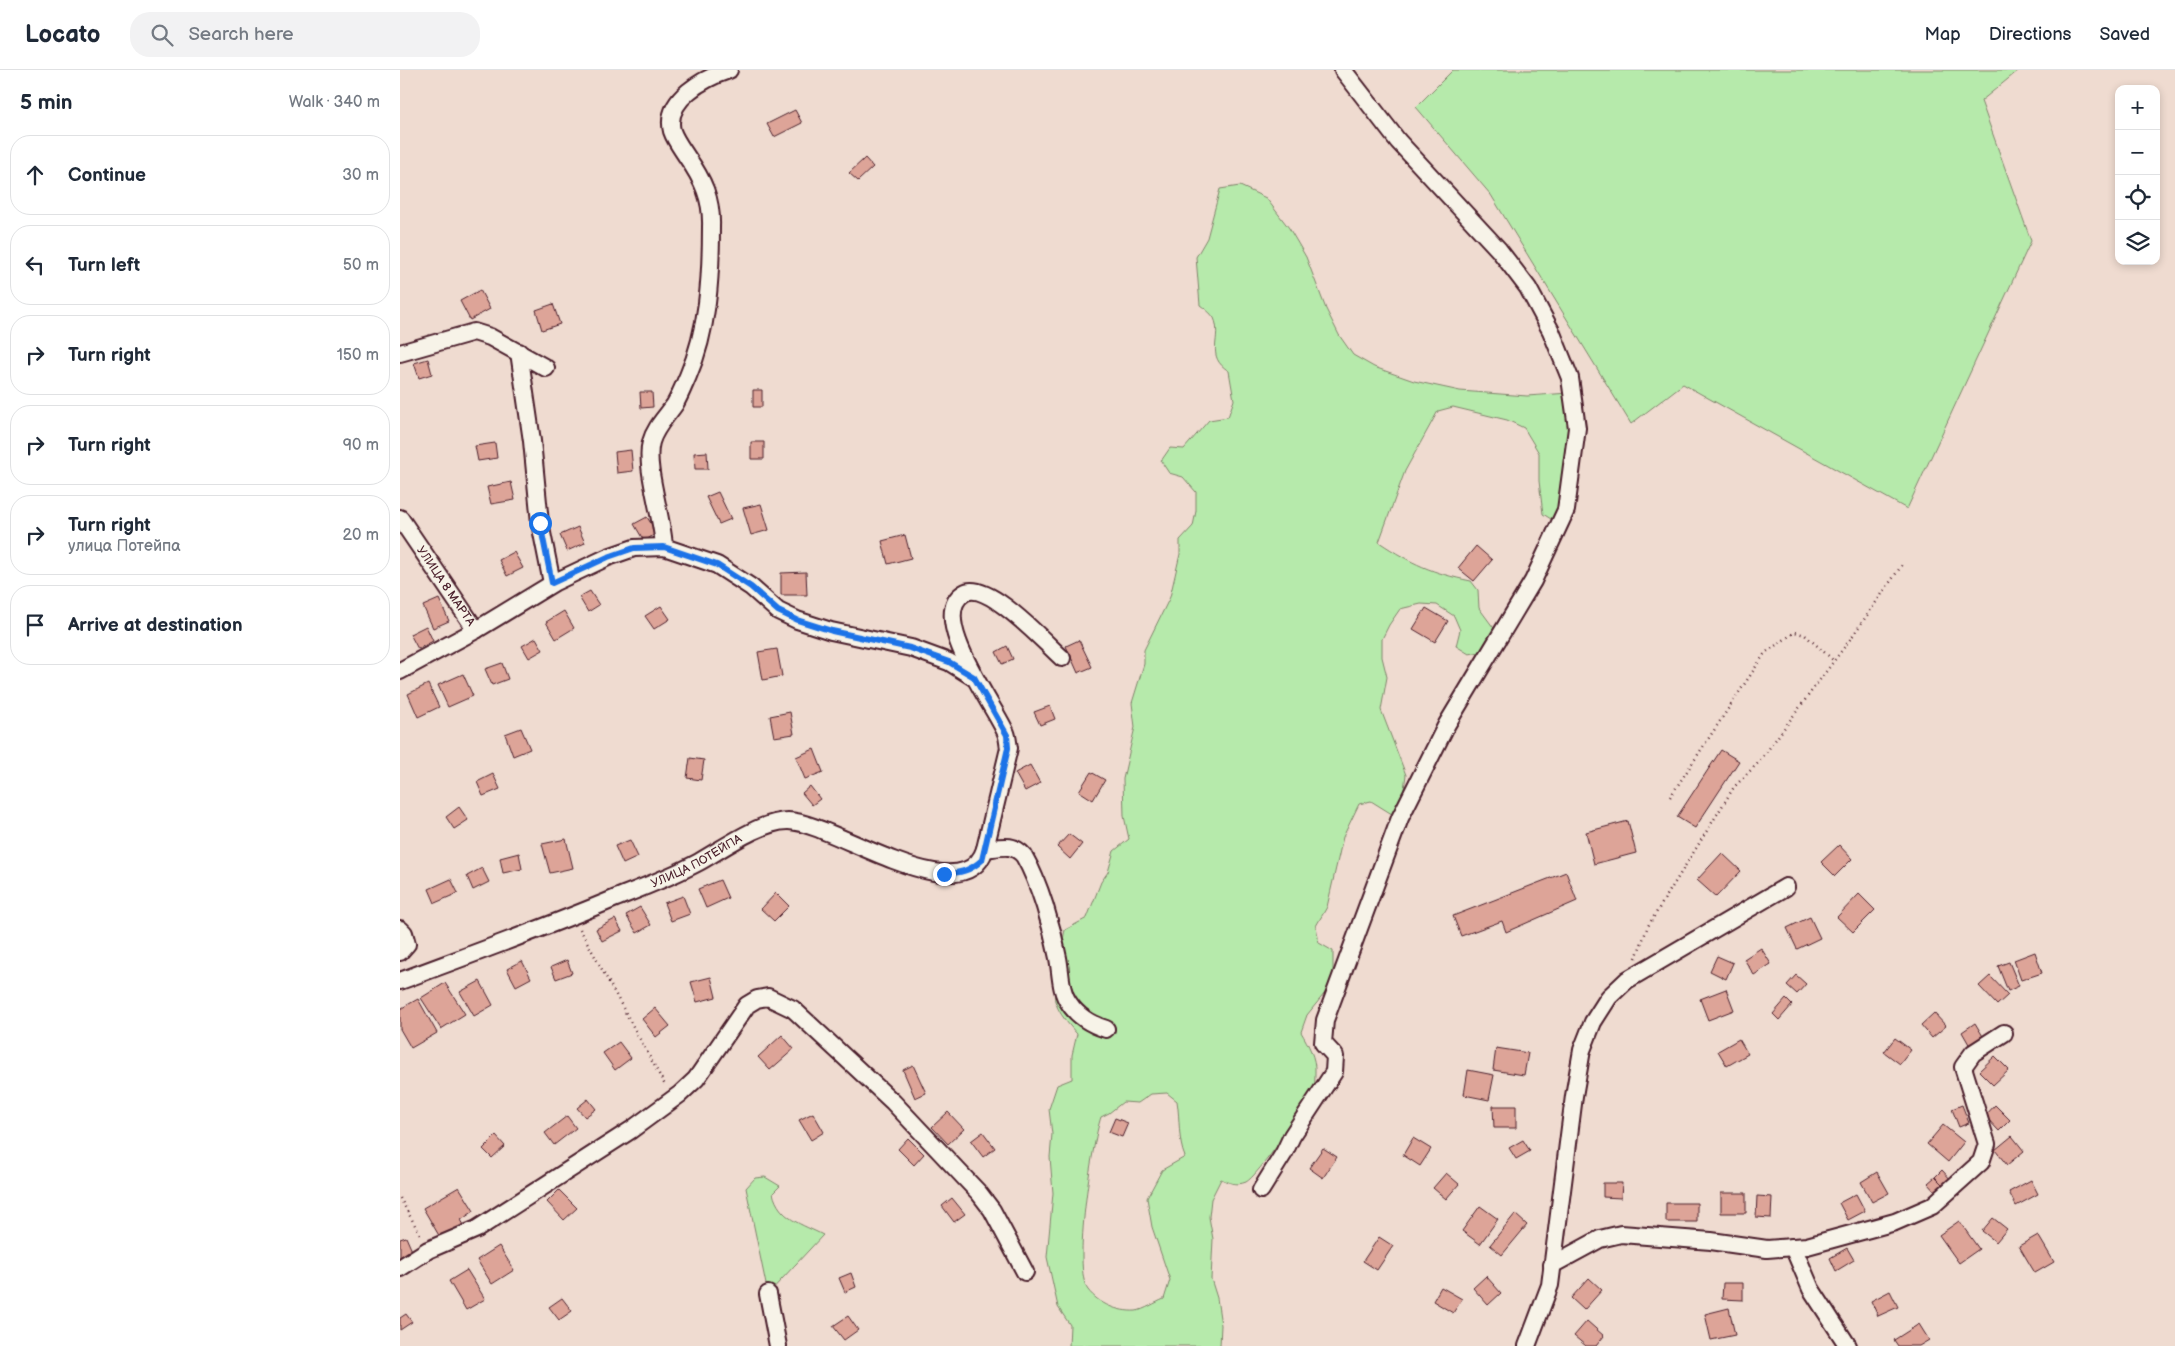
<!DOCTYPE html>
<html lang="en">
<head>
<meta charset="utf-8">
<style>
  body { margin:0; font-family:"Balsamiq Sans",sans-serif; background:#f2f2f3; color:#1f2937 }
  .controls { position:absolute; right:15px; top:15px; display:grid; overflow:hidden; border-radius:10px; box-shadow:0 2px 8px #0003 }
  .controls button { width:45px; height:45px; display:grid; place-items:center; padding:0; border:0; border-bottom:1px solid #e0e1e3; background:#fff; color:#1f2937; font:25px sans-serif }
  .stop { position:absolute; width:15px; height:15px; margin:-11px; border:4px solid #1a73e8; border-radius:50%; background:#fff }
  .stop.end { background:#1a73e8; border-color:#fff; box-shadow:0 1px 5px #0008 }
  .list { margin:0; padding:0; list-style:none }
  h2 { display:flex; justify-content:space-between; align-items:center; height:65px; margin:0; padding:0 20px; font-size:21px }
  h2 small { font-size:16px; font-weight:400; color:#747a83 }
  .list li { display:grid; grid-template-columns:32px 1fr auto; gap:15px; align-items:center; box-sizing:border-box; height:80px; margin:0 10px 10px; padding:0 10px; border:1px solid #e0e1e3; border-radius:20px }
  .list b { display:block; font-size:19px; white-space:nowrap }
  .list p { margin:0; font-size:16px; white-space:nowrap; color:#747a83 }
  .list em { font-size:16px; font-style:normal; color:#747a83 }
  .icon { flex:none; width:28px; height:28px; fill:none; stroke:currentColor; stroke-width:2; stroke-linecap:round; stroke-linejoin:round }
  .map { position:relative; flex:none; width:1775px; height:1276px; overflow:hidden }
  header { display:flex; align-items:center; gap:30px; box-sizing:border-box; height:70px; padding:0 25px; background:#fff; border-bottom:1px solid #e0e1e3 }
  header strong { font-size:24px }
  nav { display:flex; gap:28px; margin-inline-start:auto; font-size:18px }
  .search { width:350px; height:45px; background:#f2f2f3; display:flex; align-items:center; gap:12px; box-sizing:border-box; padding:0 18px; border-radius:20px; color:#747a83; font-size:19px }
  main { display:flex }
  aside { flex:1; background:#fff }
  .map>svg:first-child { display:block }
</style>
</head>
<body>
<header>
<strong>Locato</strong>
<div class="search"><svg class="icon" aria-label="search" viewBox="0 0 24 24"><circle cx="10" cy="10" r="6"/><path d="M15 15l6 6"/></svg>Search here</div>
<nav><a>Map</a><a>Directions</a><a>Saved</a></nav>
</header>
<main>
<aside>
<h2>5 min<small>Walk · 340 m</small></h2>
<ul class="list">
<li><svg class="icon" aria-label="ahead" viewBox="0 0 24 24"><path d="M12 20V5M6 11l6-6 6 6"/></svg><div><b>Continue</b></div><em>30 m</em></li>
<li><svg class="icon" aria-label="left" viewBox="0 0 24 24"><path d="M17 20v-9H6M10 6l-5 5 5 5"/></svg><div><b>Turn left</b></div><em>50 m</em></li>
<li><svg class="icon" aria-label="right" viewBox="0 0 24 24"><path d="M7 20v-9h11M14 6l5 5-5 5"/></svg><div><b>Turn right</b></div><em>150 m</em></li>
<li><svg class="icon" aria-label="right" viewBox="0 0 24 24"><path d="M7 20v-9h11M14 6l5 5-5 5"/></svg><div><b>Turn right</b></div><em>90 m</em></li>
<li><svg class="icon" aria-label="right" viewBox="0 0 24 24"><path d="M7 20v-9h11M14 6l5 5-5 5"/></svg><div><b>Turn right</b><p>улица Потейпа</p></div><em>20 m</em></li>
<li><svg class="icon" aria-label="arrive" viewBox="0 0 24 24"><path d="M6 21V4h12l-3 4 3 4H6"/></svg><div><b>Arrive at destination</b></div></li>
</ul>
</aside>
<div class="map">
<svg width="1775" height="1276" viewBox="0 0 1775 1276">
  <rect width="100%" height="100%" fill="#efdbd0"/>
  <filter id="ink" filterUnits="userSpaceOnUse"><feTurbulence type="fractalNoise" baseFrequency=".02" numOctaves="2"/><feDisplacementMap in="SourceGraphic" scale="10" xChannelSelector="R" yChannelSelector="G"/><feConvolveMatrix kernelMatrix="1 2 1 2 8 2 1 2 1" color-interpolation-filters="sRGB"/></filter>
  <g filter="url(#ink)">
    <path fill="#b6eaab" stroke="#80846b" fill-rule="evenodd" d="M1053,0h566l-38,31 50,140 -124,268 -224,-125 -52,40 -140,-229 -75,-88z
      M840,116l26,12 23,30 17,29 20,52 13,26 14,20 21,12 40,14 46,10 67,5 42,-3 4,41 -15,77 -7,8 -8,-5 -4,-33v-28l-15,-25 -17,-8 -54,-13 -15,4 -33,60 -26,71c33,22 53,31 92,39l7,9 1,18 17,23 -10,20 -17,3 -13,-8 4,-16 -6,-14 -17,-11 -16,-1 -21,5 -11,16 -7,14v18l5,20 -6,33 25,65 -3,21 -8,20 -24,-15 -12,3 -16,33 -16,70 -11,19 3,17 14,8v21l-4,16 -22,27 -6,17c7,12 15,26 14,40 0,6 0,14 -2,19 -6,14 -56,86 -67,91 -10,4 -16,1 -25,-3l-10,20 -2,18 4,22 -2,40 6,19 4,27 -1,21h-151l1,-21 -12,-18 -11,-50 6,-64 -3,-36 2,-23 -3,-25 8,-24 15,-6v-24l5,-21c-8,-9 -18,-20 -22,-33 -3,-11 7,-57 10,-71l22,-12 14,-36 7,-10 6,-21 15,-12 -5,-23 -1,-37 12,-52 -3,-24 12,-39v-14l26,-53 10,-43v-14l13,-14 3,-15v-19l-13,-15 -14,-4 -8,-12 9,-13 14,1 25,-29 19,-3 6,-17 -5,-29c-25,-15 -6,-33 -15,-53 -3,-5 -10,-10 -14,-13l-4,-48 11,-19 13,-49zM767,1023l10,8c3,18 1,40 8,56l-23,13 -15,28 5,29 18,53 -6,19c-8,3 -20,11 -28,12 -18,1 -37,-7 -48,-21 -16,-20 4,-146 13,-173l8,-4 14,-11 15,1 13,-9z
      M365,1107l15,9 -7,7c6,26 29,31 50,42l-55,59 -22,-106 9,-10z"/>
    <path fill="#dda498" stroke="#4a1f2b" d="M395,40l7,13 -28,14 -7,-13z
      M465,88l8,9 -15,14 -9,-8z
      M80,220l10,19 -20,11 -10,-19z
      M153,234l7,20 -18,6 -6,-20z
      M28,289l4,15 -13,4 -5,-15z
      M353,320h9v17h-9z
      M240,322h12l1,15 -12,1z
      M351,372h13v17h-13z
      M95,373l2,15 -19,3 -3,-15z
      M231,380l2,21 -16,2 -2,-21z
      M307,382l1,17h-13l-1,-16z
      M111,412l4,18 -24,4 -4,-17z
      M318,422l13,27 -12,5 -13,-27z
      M361,434l8,26 -18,5 -8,-27z
      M247,447l10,16 -13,8 -10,-17z
      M178,457l7,16 -18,8 -7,-16z
      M505,465l6,23 -23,6 -6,-23z
      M1076,476l16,14 -18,21 -16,-13z
      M114,482l9,16 -16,8 -8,-16z
      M406,502l1,23h-26v-22z
      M190,521l9,14 -11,7 -9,-15z
      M39,529l10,22 -16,7 -10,-22z
      M261,536l9,13 -16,10 -9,-13z
      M1026,538l22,13 -13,21 -22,-13z
      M164,541l10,17 -18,11 -10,-17z
      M26,556l7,15 -15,8 -8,-15z
      M136,568l7,12 -14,8 -7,-12z
      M679,570l13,27 -14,6 -12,-27z
      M607,576l6,13 -11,5 -6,-12z
      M377,579l5,27 -19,4 -5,-28z
      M102,593l6,16 -16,6 -7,-16z
      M63,604l10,22 -25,11 -10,-22z
      M28,614l11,23 -21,10 -10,-23z
      M650,636l5,13 -15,6 -6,-13z
      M390,642l4,22 -20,3 -4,-21z
      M121,658l9,21 -17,7 -8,-22z
      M414,679l9,23 -18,7 -9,-22z
      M1321,680l18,11 -44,67 -18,-11z
      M290,688l14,2 -3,20 -14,-2z
      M630,695l10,18 -15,8 -10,-18z
      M691,702l14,8 -12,20 -14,-9z
      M93,704l7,15 -17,7 -6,-14z
      M410,716l10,13 -8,6 -10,-12z
      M59,737l9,13 -14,9 -8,-12z
      M1228,751l8,32 -42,11 -8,-32z
      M669,764l13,10 -12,15 -13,-12z
      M166,769l7,29 -23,5 -8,-29z
      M230,770l8,17 -15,7 -8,-18z
      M1439,775l13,14 -17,17 -14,-14z
      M119,783l3,16 -19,4 -3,-15z
      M1322,783l19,18 -25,26 -19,-17z
      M82,798l7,14 -16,8 -6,-14z
      M1166,802l11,29 -71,31 -4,-11 -41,15 -8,-20z
      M51,809l7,14 -23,10 -6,-14z
      M320,810l8,18 -22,10 -8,-19z
      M376,823l13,13 -15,15 -13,-12z
      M1459,824l16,16 -22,22 -16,-15z
      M283,826l7,18 -19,7 -7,-18z
      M240,837l11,18 -14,8 -11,-18z
      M1410,847l10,21 -23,11 -10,-21z
      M215,849l7,12 -20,10 -6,-12z
      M1361,878l10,16 -17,11 -10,-16z
      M1635,882l7,21 -21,7 -7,-20z
      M1317,886l16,7 -7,16 -16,-8z
      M167,890l5,13 -16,6 -5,-12z
      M122,891l9,17 -15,8 -9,-17z
      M1609,892l10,24 -11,5 -10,-25z
      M1396,905l10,9 -9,10 -10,-9z
      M1590,906l18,19 -11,10 -18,-19z
      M311,907l5,20 -19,5 -6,-20z
      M80,911l13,24 -19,11 -14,-24z
      M45,913l20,31 -24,15 -20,-31z
      M1326,919l8,21 -26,10 -8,-21z
      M18,929l19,34 -26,15 -11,-19v-20z
      M1386,929l6,6 -13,15 -6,-6z
      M255,938l15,18 -14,11 -14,-18z
      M1534,943l12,13 -14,12 -11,-13z
      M1575,953l9,15 -14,8 -8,-14z
      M382,965l12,14 -24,21 -12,-13z
      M1495,968l16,12 -11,14 -16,-12z
      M1339,969l9,15 -21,12 -9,-15z
      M219,972l12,16 -16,12 -12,-17z
      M1096,978l32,5 -4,22 -31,-5z
      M1595,986l14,14 -16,15 -14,-14z
      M513,995l13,28 -11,5 -12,-28z
      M1068,1000l26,5 -5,25 -25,-5z
      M188,1029l8,10 -11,8 -8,-9z
      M1562,1035l7,18 -10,4 -7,-18z
      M1595,1035l15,15 -11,11 -14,-15z
      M1093,1036h23v22h-22z
      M548,1042l16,17 -16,15 -16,-17z
      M413,1043l11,19 -13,8 -12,-20z
      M167,1046l9,12 -22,17 -9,-12z
      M715,1048l13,5 -6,14 -13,-5z
      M1543,1055l21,17 -16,20 -21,-18z
      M583,1062l12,16 -12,9 -12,-16z
      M96,1066l9,10 -13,12 -9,-9z
      M1612,1066l12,15 -17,14 -12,-15z
      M508,1068l16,16 -10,11 -16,-16z
      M1013,1068l18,11 -11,17 -17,-11z
      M1123,1070l7,11 -14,8 -7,-11z
      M923,1078l14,9 -14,21 -14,-10z
      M1542,1100l10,11 -7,6 -10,-10z
      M1477,1102l12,21 -17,9 -11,-20z
      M1046,1103l13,11 -13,15 -13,-11z
      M1535,1107l10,10 -7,7 -10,-11z
      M1631,1110l7,14 -22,12 -7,-14z
      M1203,1113h19l-1,15 -18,-1z
      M59,1117l15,24 -13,9 3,5 -23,14 -18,-31z
      M159,1120l18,18 -13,12 -17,-18z
      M1321,1123h25v20h-25z
      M1456,1124l9,17 -17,9 -9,-17z
      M1357,1126l15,1 -1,21 -15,-1z
      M552,1128l13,16 -11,8 -12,-16z
      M1266,1133h31v19h-31z
      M1080,1136l18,13 -18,25 -18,-13z
      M1115,1144l12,11 -25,30 -12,-10z
      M1593,1148l14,11 -11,13 -14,-11z
      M1559,1151l20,28 -20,14 -20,-28z
      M1638,1165l16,27 -19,11 -16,-27z
      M6,1167l7,16 -13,6v-20z
      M979,1167l14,9 -16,24 -14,-9z
      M99,1176l15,24 -22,14 -15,-24z
      M1447,1178l7,12 -18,11 -6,-13z
      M67,1200l18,29 -19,11 -17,-29z
      M451,1203l5,14 -11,5 -6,-14z
      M1086,1206l15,17 -13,12 -15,-17z
      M1189,1208l13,12 -18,20 -13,-12z
      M1323,1213h20v17l-21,-1z
      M1041,1217l21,12 -9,14 -20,-12z
      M1490,1221l8,16 -20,9 -7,-15z
      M162,1228l10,13 -13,9 -10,-13z
      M1329,1238l6,27 -24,5 -6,-26z
      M6,1244l6,8 -12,8v-12z
      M448,1246l10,14 -14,10 -11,-14z
      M1187,1251l17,15 -8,10h-10l-12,-10z
      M1519,1254l10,16 -10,6h-21l-4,-6z"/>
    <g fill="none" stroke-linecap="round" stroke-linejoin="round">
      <g stroke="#4a1f2b" stroke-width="20">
        <g id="minor">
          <path d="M119,282l13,89 8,82 12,60"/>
          <path d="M0,283l74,-21 16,5 56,31"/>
          <path id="s1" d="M0,448l76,112"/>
          <path d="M264,477c-1,-29 -20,-81 -13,-105 4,-15 16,-26 24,-38 5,-9 9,-19 13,-28 20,-46 23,-99 23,-149 1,-28 -8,-47 -24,-70 -5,-8 -12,-17 -15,-26 -8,-32 33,-53 57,-61"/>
          <path d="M0,601l76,-41 79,-48 53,-25 26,-9 30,-1 53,18 34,22 27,24 19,9 34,11 80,17 38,14 24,15"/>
          <path d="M585,779c17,-2 28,-6 39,7 16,28 28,71 34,102 3,15 2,33 11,45 9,14 21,21 37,26"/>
          <path d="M0,859l4,4 3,11 -7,8"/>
          <path id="s2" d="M0,911c72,-27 145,-53 216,-83 28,-11 57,-22 83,-36 23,-13 62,-41 89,-41 43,0 175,96 197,28l24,-101c-1,-4 -1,-10 -3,-15 -11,-27 -80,-117 -42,-140 23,-14 81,50 98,65"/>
          <path d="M861,1120l23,-37 8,-17 42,-64 1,-16 -12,-13 2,-23 75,-202 47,-94 86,-143 33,-71 11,-82 -7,-50 -19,-47 -23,-43 -29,-38 -101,-109 -55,-71"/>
          <path d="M1393,1177l18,42 37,57"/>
          <path d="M1152,1195l48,-26 21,-5 90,7 56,8 40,-3 88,-24 37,-16 49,-44 6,-18 -24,-77 10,-14 31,-20"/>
          <path d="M0,1198l28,-18 49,-21 154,-99 49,-36 16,-15 51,-74 10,-6 11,-2 25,12 100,93 86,91 13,17 33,62"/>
          <path d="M368,1224l10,52"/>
          <path d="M1127,1276l23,-61 24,-189 8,-46 11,-28 16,-25 18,-17 159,-93"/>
        </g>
      </g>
      <path stroke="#4a1f2b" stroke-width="2.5" stroke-dasharray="1 4" stroke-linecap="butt" d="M1270,727l95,-144 30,-21 10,3 28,25
        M180,859l86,158
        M1236,888l12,-32 86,-139 25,-25 95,-128 48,-69
        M0,1128l21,38"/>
      <use href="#minor" stroke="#f7f3e8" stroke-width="16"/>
    </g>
  </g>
  <g fill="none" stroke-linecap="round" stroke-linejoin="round" filter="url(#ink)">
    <path stroke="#1a73e8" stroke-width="6" d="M140,453l12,60 56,-26 26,-9 30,-1 53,18 34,22 27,24 19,9 35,11 78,17 39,14 25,15 33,58 1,13 -26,112c-12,11 -22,13 -38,14"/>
  </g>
  <g text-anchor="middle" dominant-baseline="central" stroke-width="4" stroke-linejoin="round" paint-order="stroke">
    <g font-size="12" fill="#4a1f2b" stroke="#f7f3e8">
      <text stroke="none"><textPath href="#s1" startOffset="82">УЛИЦА 8 МАРТА</textPath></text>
      <text stroke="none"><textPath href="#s2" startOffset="320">УЛИЦА ПОТЕЙПА</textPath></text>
    </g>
  </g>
</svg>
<div class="controls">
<button>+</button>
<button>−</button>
<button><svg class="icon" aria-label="locate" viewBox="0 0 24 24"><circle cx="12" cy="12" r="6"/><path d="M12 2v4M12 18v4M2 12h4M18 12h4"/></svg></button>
<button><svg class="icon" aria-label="layers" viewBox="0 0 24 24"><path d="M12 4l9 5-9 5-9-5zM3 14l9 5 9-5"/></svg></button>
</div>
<div class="stop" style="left:140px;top:453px"></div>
<div class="stop end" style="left:544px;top:804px"></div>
</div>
</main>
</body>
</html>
